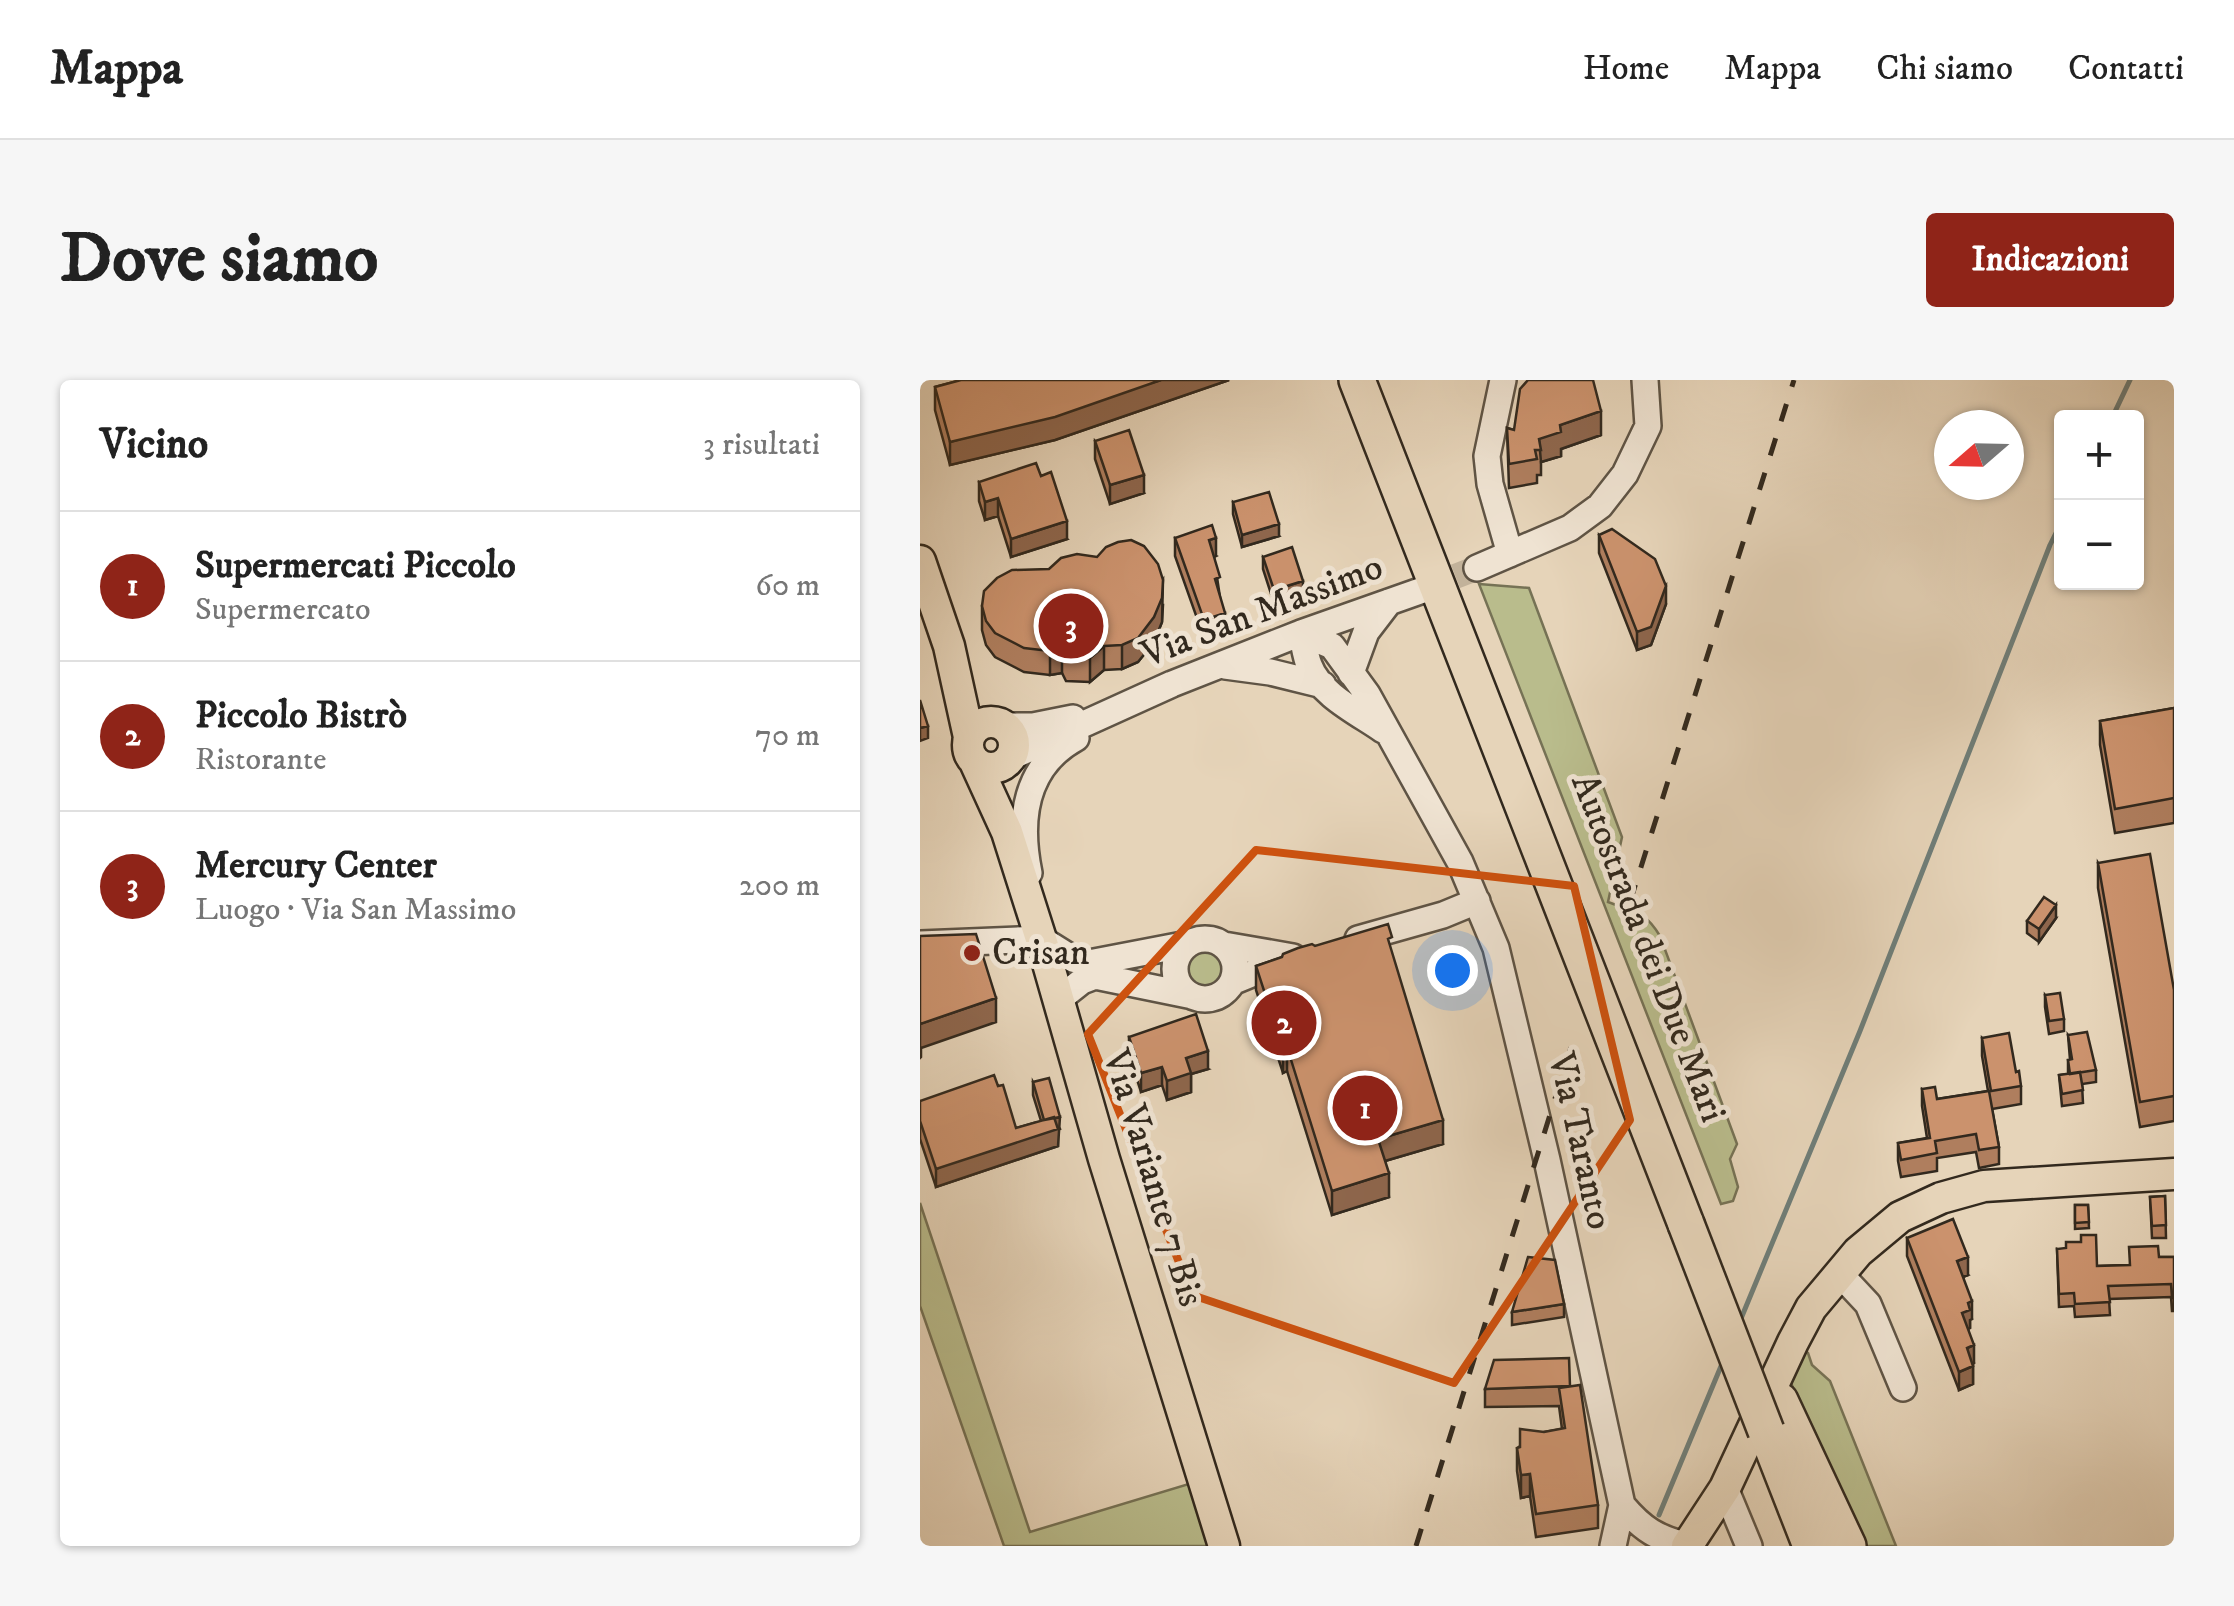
<!DOCTYPE html>
<html lang="it">
<head>
<meta charset="utf-8">
<style>
  body { margin:0; font-family:"IM FELL DW Pica",serif; background:#f6f6f6; color:#222 }
  .controls { position:absolute; right:30px; top:30px; display:grid; overflow:hidden; border-radius:10px; box-shadow:0 2px 8px #0004 }
  .controls button { width:90px; height:90px; display:grid; place-items:center; padding:0; border:0; border-bottom:2px solid #e0e0e0; background:#fff; color:#222; font:50px sans-serif }
  .compass { position:absolute; left:1014px; top:30px; width:90px; height:90px; border-radius:50%; background:#fff; box-shadow:0 2px 8px #0004; rotate:250deg }
  .you { position:absolute; left:532px; top:590px; width:35px; height:35px; margin:-25px; border:8px solid #fff; border-radius:50%; background:#1a73e8; box-shadow:0 0 0 15px #1a73e833 }
  .badge { display:grid; place-items:center; width:65px; height:65px; border-radius:50%; background:#8f2418; color:#fff; font-size:32px; font-weight:700 }
  .pin { position:absolute; translate:-50% -50%; border:5px solid #fff; box-shadow:0 2px 10px #0006 }
  .list { margin:0; padding:0; list-style:none }
  h2 { display:flex; justify-content:space-between; align-items:center; height:130px; margin:0; padding:0 40px; font-size:42px }
  h2 small { font-size:32px; font-weight:400; color:#767676 }
  .list li { display:grid; grid-template-columns:65px 1fr auto; gap:30px; align-items:center; box-sizing:border-box; height:150px; padding:0 40px; border-top:2px solid #e0e0e0 }
  .list b { display:block; font-size:38px; white-space:nowrap }
  .list p { margin:0; font-size:32px; white-space:nowrap; color:#767676 }
  .list em { font-size:32px; font-style:normal; color:#767676 }
  .map { position:relative; flex:none; width:1254px; height:1166px; overflow:hidden; border-radius:10px }
  header { display:flex; align-items:center; gap:60px; box-sizing:border-box; height:140px; padding:0 50px; background:#fff; border-bottom:2px solid #e0e0e0 }
  header strong { font-size:48px }
  nav { display:flex; gap:55px; margin-inline-start:auto; font-size:35px }
  .intro { display:flex; align-items:center; justify-content:space-between; box-sizing:border-box; height:240px; padding:0 60px }
  h1 { margin:0; font-size:70px }
  .button { padding:25px 45px; border-radius:10px; background:#8f2418; color:#fff; font-size:35px; font-weight:700 }
  main { display:flex; gap:60px; padding:0 60px }
  aside { flex:1; background:#fff; border-radius:10px; box-shadow:0 2px 8px #0004 }
  .map>svg:first-child { display:block }
</style>
</head>
<body>
<header>
<strong>Mappa</strong>
<nav><a>Home</a><a>Mappa</a><a>Chi siamo</a><a>Contatti</a></nav>
</header>
<div class="intro"><h1>Dove siamo</h1><a class="button">Indicazioni</a></div>
<main>
<aside>
<h2>Vicino<small>3 risultati</small></h2>
<ul class="list">
<li><span class="badge">1</span><div><b>Supermercati Piccolo</b><p>Supermercato</p></div><em>60 m</em></li>
<li><span class="badge">2</span><div><b>Piccolo Bistrò</b><p>Ristorante</p></div><em>70 m</em></li>
<li><span class="badge">3</span><div><b>Mercury Center</b><p>Luogo · Via San Massimo</p></div><em>200 m</em></li>
</ul>
</aside>
<div class="map">
<svg width="1254" height="1166" viewBox="0 0 1254 1166">
  <rect width="100%" height="100%" fill="#e6d4b9"/>
  <filter id="stains"><feTurbulence type="fractalNoise" baseFrequency=".002" numOctaves="4"/><feColorMatrix values="0 0 0 0 .2 0 0 0 0 .09 0 0 0 0 .02 0 0 0 .5 -.17"/></filter>
  <radialGradient id="worn" r=".72"><stop offset=".6" stop-color="#630" stop-opacity="0"/><stop offset="1" stop-color="#630" stop-opacity=".3"/></radialGradient>
  <path fill="#b9bc8c" stroke="#767255" stroke-width="2.5" d="M559,204l50,4 93,249 -14,65c27,10 36,8 52,34l77,208 -7,15 8,28 -5,14 -12,3z
    M265 590a20 20 0 1 1 40 0a20 20 0 1 1-40 0Z
    M0,823l110,329 162,-49 20,63h-208l-84,-240z
    M882,970l6,3 4,12 18,16 66,165h-35l-73,-170z"/>
  <g fill="none" stroke-linecap="round" stroke-linejoin="round">
    <path stroke="#6f7e79" stroke-width="5" d="M1192,38l18,-38
      M820,941l120,-290 190,-486 12,-24
      M739,1135l65,-156"/>
    <path stroke="#c2b29a" stroke-width="25" stroke-dasharray="25 12" stroke-linecap="butt" d="M501,210l56,-22"/>
    <g stroke="#5f5445" stroke-width="30">
      <path id="minor" d="M583,0l-16,76 3,28 20,70
        M557,188l93,-40 30,-22 25,-32 23,-48 -3,-46
        M381,253l31,13 35,48 93,168 36,86 51,212 75,345c21,25 35,33 66,41
        M381,253c3,10 4,22 8,32 11,30 50,48 74,65
        M305,286l45,6 53,13
        M431,293l15,-41 23,-30
        M84,346h29l40,-8
        M91,377l161,-73 129,-51 119,-42
        M109,493c-11,-54 -4,-107 47,-135
        M255 589a30 30 0 1 1 60 0a30 30 0 1 1-60 0Z
        M438,559l85,-24 34,-14
        M0,564l121,-5 32,20 16,4 99,-19
        M304,565l69,12 -61,25
        M138,620l24,-19 13,-5 93,19
        M919,893l29,31 35,84
        M805,1108l24,58
        M693,1166l9,-41"/>
    </g>
    <g stroke="#32291e" stroke-width="35">
      <path id="major" d="M0,181l29,85 20,91
        M48 365a23 23 0 1 1 46 0a23 23 0 1 1-46 0Z
        M55,382l32,70 34,107 63,220 120,387
        M767,1166l38,-58 68,-146 18,-34 47,-56 42,-35 41,-19 43,-12 190,-12"/>
    </g>
    <g stroke="#32291e" stroke-width="40">
      <path id="highway" d="M437,0l329,844
        M860,1021l68,145
        M846,1051l45,115"/>
    </g>
    <use href="#minor" stroke="#efe3d2" stroke-width="25"/>
    <use href="#major" stroke="#e6d4b9" stroke-width="30"/>
    <use href="#highway" stroke="#e6d4b9" stroke-width="35"/>
    <path stroke="#32291e" stroke-width="5" stroke-dasharray="18 18" stroke-linecap="butt" d="M710,522l164,-522
      M496,1166l160,-515"/>
    <g stroke="#32291e" stroke-width="40" stroke-linecap="butt">
      <path id="highway-bridge" d="M766,844l80,207"/>
    </g>
    <use href="#highway-bridge" stroke="#e6d4b9" stroke-width="35"/>
  </g>
  <path fill="#af7e5e" stroke="#32291e" stroke-width="2.5" d="M41,0h268l-174,60 -105,25 -15,-55v-23z
    M587,48l7,2 87,5 -40,14v7l-20,6v13h-4v8l-28,5z
    M175,61l49,52 -34,11 -15,-45z
    M59,102l88,57 -56,18 -13,-41 -13,4 -6,-19z
    M313,122l46,34 -37,11 -9,-33z
    M679,155l67,69 -15,41 -14,5 -38,-97z
    M255,158l41,18 -2,1 11,74 -21,7 -29,-82z
    M343,177l40,36 -29,10 -11,-34z
    M243,225l-1,17 -8,20 -16,20 -16,7 -18,1 -14,12 -24,-1 -4,-8 -12,2 -26,-3 -29,-15 -9,-12 -4,-15v-24z
    M1254,328v115l-59,10 -15,-88v-24z
    M1178,483l76,127v131l-34,6 -42,-239z
    M1136,538l-17,24 -12,-9v-12z
    M395,566l77,9 51,189 -58,17 4,36 -57,18 -45,-144 -4,2 -27,-83v-24z
    M1125,615l19,24v12l-15,3 -4,-27z
    M1148,655l28,35v12l-14,2 1,19 -21,3 -3,-31 9,-1v-14h2z
    M209,657l79,32 -17,5v18l-24,8 -5,-15 -21,7 -12,-37z
    M1062,658l34,34 5,14v18l-29,5 7,38v17l-20,4 -3,-16 -39,6v13l-36,6 -3,-16v-18l29,-5 -5,-32v-17l15,10 51,-8 -6,-35z
    M113,702l27,47 -2,1v16l-122,41 -16,-48v-38l96,27 25,-7 -8,-26z
    M1245,816l1,42h-14l-2,-41z
    M1155,825h13l1,23 -14,1z
    M987,858l61,37 -5,2 9,42 -2,1v8l-2,1 6,34 -1,1v20l-14,6 -52,-134z
    M1137,869l40,17 32,-1 30,-8h15v54h-2l-1,-14 -62,2 1,16 -35,2 -1,-11 -15,1z
    M644,924v13l-52,8v-13z
    M650,1006l28,119v23l-62,9 -6,-41 -9,2 -4,-27v-23l27,-16 18,-3 -3,-23 -74,1v-18z"/>
  <path fill="#8e664c" stroke="#32291e" stroke-width="2.5" d="M241,0h68l-174,60 -105,25v-23z
    M681,31v24l-40,14v7l-20,6 -2,-23 21,-14z
    M224,95v18l-34,11v-19z
    M78,118v18l-13,4v-18z
    M147,141v18l-56,18v-18z
    M359,144v12l-37,11v-12z
    M296,158v18l-7,3v-19z
    M243,200l-1,42 -8,20 -16,20 -16,7v-24z
    M383,201v12l-29,10v-13z
    M746,206v18l-15,41 -14,5v-18z
    M305,233v18l-21,7v-18z
    M184,266v24l-14,12v-24z
    M142,268v25l-12,2v-24z
    M8,346v12l-8,3v-13z
    M1136,525v13l-17,24v-13z
    M76,618v24l-75,26v9l-1,1v-34z
    M367,667v24l-4,2v-24z
    M288,671v18l-17,5v18l-24,8v-19l19,-23z
    M242,687v18l-21,7v-19z
    M140,737l-2,29 -122,41v-18l108,-48z
    M523,740v24l-65,19v-24z
    M469,793v24l-57,18v-24z
    M1048,877v18l-11,4v-18z
    M1052,921v18l-2,1v8l-8,4v-19l6,-10z
    M1054,965v18l-7,3v-18z
    M1053,986v18l-14,6v-18z
    M610,1094v22l-9,2v-23z"/>
  <path fill="#cb926d" stroke="#32291e" stroke-width="2.5" d="M41,0h200l-106,37 -105,25 -15,-55z
    M608,0h65l8,31 -41,14 1,7 -22,7 2,11h-6l2,9 -28,5 -2,-36 7,2 6,-41z
    M209,50l15,45 -34,10 -15,-44z
    M116,83l5,13 10,-4 16,49 -56,18 -13,-41 -13,4 -6,-20z
    M349,112l10,32 -37,11 -9,-33z
    M292,145l4,13 -7,2 11,37 -5,2 10,34 -21,7 -29,-82z
    M692,149l43,30 11,27 -15,41 -14,5 -38,-97z
    M211,160l13,6 14,18 5,16 -1,18 -8,19 -16,21 -16,7 -18,1 -14,12 -24,-1 -4,-9 -12,3 -26,-3 -29,-15 -9,-12 -4,-15 2,-15 13,-13 15,-8 37,-1 12,-11 16,-4 20,3 9,-10 12,-5z
    M372,167l11,34 -29,9 -11,-33z
    M0,320l8,26 -8,2z
    M1254,328v90l-59,11 -15,-88z
    M1230,474l24,136v106l-34,6 -42,-239z
    M1124,517l12,8 -17,24 -12,-8z
    M468,544l4,13 -4,2 55,181 -65,19 11,34 -57,18 -45,-144 -4,2 -27,-83 26,-9 1,-3 15,-6 14,-4 3,2z
    M56,554l20,64 -76,26v-88z
    M1140,613l4,26 -15,2 -4,-26z
    M276,634l12,37 -22,7 5,15 -24,8 -5,-14 -21,6 -12,-36z
    M1167,652l9,38 -26,4 -2,-14 4,-1 -4,-24z
    M1089,653l7,39 3,-1 2,15 -30,5 -9,-53z
    M1160,692l3,18 -21,4 -3,-19z
    M74,695l4,11 5,-1 13,43 38,-11 4,12 -122,40 -16,-48v-20z
    M129,698l11,39 -16,3 -11,-38z
    M1015,707l2,12 52,-8 10,56 -20,3 -3,-16 -41,7 2,12 -36,7 -3,-17 32,-5 -8,-49z
    M1245,816l1,29 -14,1 -2,-29z
    M1155,825h13l1,17 -14,1z
    M1033,839l15,38 -11,4 15,40 -4,2 2,7 -8,3 12,32 -7,3 6,18 -14,6 -52,-134z
    M1161,855h15l1,31 33,-1 -1,-18 29,-1 1,11h15v41h-2l-1,-14 -63,2 2,16 -35,2 -1,-11 -15,1 -2,-45 9,-1v-6h15z
    M608,877l27,3 9,44 -52,8z
    M649,978l1,28 -85,3 9,-29z
    M660,1005l18,120 -62,9 -6,-40 -9,1 -4,-27 3,-1v-18l24,3 21,-4 -6,-40z"/>
  <path fill="none" stroke="#cd520f" stroke-width="8" stroke-linejoin="round" d="M336,470l318,36 56,234 -176,263 -262,-88 -104,-261z"/>
  <circle fill="#8f2418" stroke="#efe3d2" stroke-width="4" cx="52" cy="573" r="10"/>
  <g text-anchor="middle" dominant-baseline="central" stroke-width="10" stroke-linejoin="round" paint-order="stroke">
    <g font-size="38" fill="#32291e" stroke="#efe3d2">
      <text transform="translate(342 231) rotate(-21)">Via San Massimo</text>
      <text transform="translate(728 568) rotate(69)">Autostrada dei Due Mari</text>
      <text transform="translate(660 761) rotate(77)">Via Taranto</text>
      <text transform="translate(233 798) rotate(73)">Via Variante 7 Bis</text>
    </g>
    <g font-size="38" fill="#32291e" stroke="#efe3d2" text-anchor="start">
      <text x="72" y="573">Crisan</text>
    </g>
  </g>
  <rect width="100%" height="100%" filter="url(#stains)"/>
  <rect width="100%" height="100%" fill="url(#worn)"/>
</svg>
<div class="controls">
<button>+</button>
<button>−</button>
</div>
<svg class="compass" viewBox="-18 -18 36 36"><path d="M0-13l5 13h-10z" fill="#e53935"/><path d="M0 13l5-13h-10z" fill="#767676"/></svg>
<div class="you"></div>
<div class="pin badge" style="left:445px;top:728px">1</div>
<div class="pin badge" style="left:364px;top:643px">2</div>
<div class="pin badge" style="left:151px;top:246px">3</div>
</div>
</main>
</body>
</html>
